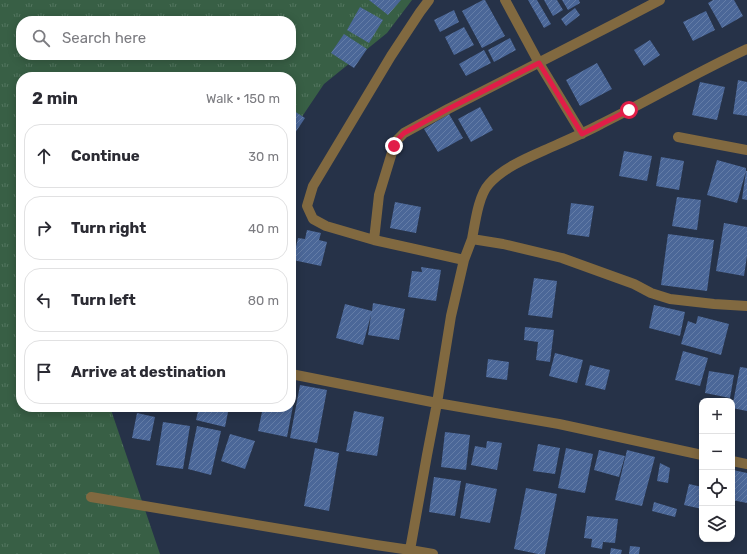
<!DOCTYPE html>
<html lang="en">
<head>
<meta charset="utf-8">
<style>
  body { margin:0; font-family:Rubik,sans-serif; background:#f2f2f3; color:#2b2b33 }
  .controls { position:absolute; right:12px; bottom:12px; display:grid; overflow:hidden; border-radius:8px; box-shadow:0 2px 10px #0003 }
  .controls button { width:36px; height:36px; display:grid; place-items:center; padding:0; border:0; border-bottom:1px solid #e1e1e2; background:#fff; color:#2b2b33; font:20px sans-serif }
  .stop { position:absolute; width:12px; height:12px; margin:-9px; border:3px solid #e11d48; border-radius:50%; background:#fff }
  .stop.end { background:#e11d48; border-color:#fff; box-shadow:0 1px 4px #0008 }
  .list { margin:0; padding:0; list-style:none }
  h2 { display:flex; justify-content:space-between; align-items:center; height:52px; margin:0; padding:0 16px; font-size:17px }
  h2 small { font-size:13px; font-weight:400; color:#7c7c81 }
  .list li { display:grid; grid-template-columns:26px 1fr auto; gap:12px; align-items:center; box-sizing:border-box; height:64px; margin:0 8px 8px; padding:0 8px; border:1px solid #e1e1e2; border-radius:16px }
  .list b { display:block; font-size:15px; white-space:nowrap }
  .list em { font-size:13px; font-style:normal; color:#7c7c81 }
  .icon { flex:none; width:22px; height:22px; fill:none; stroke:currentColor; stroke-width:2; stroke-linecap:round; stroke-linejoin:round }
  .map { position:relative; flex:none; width:747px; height:554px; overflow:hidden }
  .search { position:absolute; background:#fff; box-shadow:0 2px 10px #0003; left:16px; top:16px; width:280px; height:44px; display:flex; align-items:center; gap:10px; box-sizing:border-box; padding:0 14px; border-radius:16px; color:#7c7c81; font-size:15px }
  .panel { position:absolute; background:#fff; box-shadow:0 2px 10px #0003; left:16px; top:72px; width:280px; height:340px; border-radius:16px }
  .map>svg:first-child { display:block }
</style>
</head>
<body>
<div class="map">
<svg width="747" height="554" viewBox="0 0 747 554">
  <defs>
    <pattern id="grass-tufts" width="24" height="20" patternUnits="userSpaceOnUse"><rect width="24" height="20" fill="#385f45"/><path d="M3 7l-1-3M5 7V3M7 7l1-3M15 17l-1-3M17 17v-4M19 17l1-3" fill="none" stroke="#547660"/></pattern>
    <pattern id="building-hatch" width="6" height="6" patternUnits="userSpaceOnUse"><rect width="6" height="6" fill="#4b6798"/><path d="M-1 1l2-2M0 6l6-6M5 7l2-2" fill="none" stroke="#647da7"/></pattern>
  </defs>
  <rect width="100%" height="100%" fill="#263248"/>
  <path fill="url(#grass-tufts)" fill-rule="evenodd" d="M0,0h412l-25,33 -63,51 -33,49v-56h-270v330h89l50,147h-160zM21,21h270v34h-270z"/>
  <path fill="url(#building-hatch)" d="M369,0h32l-13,15z
    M483,0h2l20,36 -23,12 -20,-37z
    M528,0h9l14,24 -7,4z
    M544,0h13l6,10 -10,6z
    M562,0h17l1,3 -12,7z
    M713,0h21l9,16 -21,12 -14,-25z
    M360,7l23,13 -14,23 -22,-13z
    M575,8l5,7 -14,11 -5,-7z
    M454,10l5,12 -19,10 -6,-12z
    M706,11l9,19 -22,11 -10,-19z
    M464,27l10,18 -20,10 -9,-18z
    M344,34l23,15 -13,19 -23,-15z
    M510,38l6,12 -22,12 -6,-12z
    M650,40l10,15 -16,11 -10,-16z
    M484,50l7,13 -25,13 -7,-12z
    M597,63l15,26 -32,17 -14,-26z
    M738,80l9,2v34l-14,-2z
    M700,82l25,5 -8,33 -25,-5z
    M480,107l13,23 -22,12 -13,-23z
    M291,109l14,9 -14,21z
    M449,114l14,24 -25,14 -14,-23z
    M624,151l28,5 -5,25 -28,-5z
    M661,157l23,4 -5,29 -23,-4z
    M717,160l29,8v3l-9,32 -30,-8z
    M746,171h1v29l-5,-1z
    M677,197l24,3 -4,30 -25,-4z
    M395,202l26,5 -5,26 -26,-5z
    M571,203l23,3 -5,31 -22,-3z
    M724,223l23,4v29l-3,20 -28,-5z
    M307,230l14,3 -2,7 8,2 -6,24 -28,-6 5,-22 7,1z
    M668,234l46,6 -7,51 -46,-6z
    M421,267l20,3 -5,31 -28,-4 4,-26 10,1z
    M534,278l23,3 -5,37 -24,-3z
    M373,303l32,6 -6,31 -31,-5 3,-20 -8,30 -27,-7 9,-34 27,7z
    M654,305l31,7 -5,24 -31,-8z
    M698,316l31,8 -8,31 -40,-11 7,-23 8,3z
    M525,327l29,3 -4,32 -14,-2 2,-18 -14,-2z
    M683,351l25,7 -8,28 -25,-6z
    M555,353l28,7 -6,23 -28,-7z
    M488,359l21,3 -2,18 -21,-3z
    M590,365l20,5 -5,20 -20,-5z
    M740,367l7,1v43l-15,-3z
    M709,371l25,4 -4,23 -25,-5z
    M300,385l27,5 -10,53 -27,-5z
    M291,405l2,1 -6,31 -29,-6 5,-24h28z
    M199,407h30l-4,20 -29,-7z
    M354,411l30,6 -7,39 -31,-5z
    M137,413l18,4 -5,24 -18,-3z
    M163,422l27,4 -7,43 -27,-4z
    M197,426l24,5 -10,44 -23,-6z
    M445,432l25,3 -4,35 -25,-3z
    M230,434l25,7 -10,28 -24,-8z
    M487,441l15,2 -5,27 -26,-5 4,-19 11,2z
    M538,444l22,4 -5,26 -22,-3z
    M315,448l24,5 -10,58 -25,-5z
    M566,448l27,6 -8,39 -27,-5z
    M599,450l26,6 -6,21 -25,-7z
    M627,450l28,7 -13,49 -27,-6z
    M660,463l10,5 -2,15 -11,-2z
    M733,470l14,3v30l-15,-3v-25z
    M434,477l27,4 -6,35 -26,-4z
    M466,483l31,6 -7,34 -30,-5z
    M689,484l13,3v22l-18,-4z
    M526,488l31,6 -12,60h-7l-24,-5z
    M654,502l23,7 -2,8 -23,-6z
    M587,516l31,3 -3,24 -12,-1 -1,7 -11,-2 1,-8 -8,-1z
    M630,546l10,1 -1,7h-10z
    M611,548l11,2 -1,4h-11z"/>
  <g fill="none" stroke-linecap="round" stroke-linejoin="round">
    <path stroke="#816940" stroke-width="10" d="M429,0l-9,12 -29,44 -78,130 -6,20 6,13 13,7 48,14 90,20
      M505,0l34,63 43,71
      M747,49c-50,23 -97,51 -146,75 -15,8 -31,15 -47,22 -22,10 -49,20 -65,38 -11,12 -14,40 -17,55l31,5 59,14 72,26 17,9 19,6 44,5 33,2
      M678,137l69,13
      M374,240l5,-45 15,-49 3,-6 7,-7 44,-24 170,-87 42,-22
      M291,374l146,29 14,-87 13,-56 8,-21
      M732,461l15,3
      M91,497l285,48 34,5
      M433,554l-23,-4 17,-95 10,-52 122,21 143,31"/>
  </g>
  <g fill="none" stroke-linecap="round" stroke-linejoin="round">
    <path stroke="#e11d48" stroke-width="5" d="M394,146l3,-6 7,-7 44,-24 91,-46 43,71 47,-24"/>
  </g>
</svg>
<div class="controls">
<button>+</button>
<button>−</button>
<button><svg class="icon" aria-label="locate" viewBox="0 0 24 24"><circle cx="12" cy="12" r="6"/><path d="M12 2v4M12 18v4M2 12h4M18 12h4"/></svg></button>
<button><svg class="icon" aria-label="layers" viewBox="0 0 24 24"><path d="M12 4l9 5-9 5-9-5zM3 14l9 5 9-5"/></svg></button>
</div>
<div class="stop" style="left:629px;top:110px"></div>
<div class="stop end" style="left:394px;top:146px"></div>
<div class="search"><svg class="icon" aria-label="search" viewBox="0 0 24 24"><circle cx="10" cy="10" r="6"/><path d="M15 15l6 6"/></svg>Search here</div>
<section class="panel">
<h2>2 min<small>Walk · 150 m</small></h2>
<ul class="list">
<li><svg class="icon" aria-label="ahead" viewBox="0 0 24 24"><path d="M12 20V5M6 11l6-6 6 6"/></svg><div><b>Continue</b></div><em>30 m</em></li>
<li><svg class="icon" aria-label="right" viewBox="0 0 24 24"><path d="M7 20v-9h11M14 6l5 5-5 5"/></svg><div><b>Turn right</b></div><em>40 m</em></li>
<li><svg class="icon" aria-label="left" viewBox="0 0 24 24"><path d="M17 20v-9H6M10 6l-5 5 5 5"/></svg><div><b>Turn left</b></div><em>80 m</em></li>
<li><svg class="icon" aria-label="arrive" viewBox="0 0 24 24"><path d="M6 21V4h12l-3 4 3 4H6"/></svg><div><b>Arrive at destination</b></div></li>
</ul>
</section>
</div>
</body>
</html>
